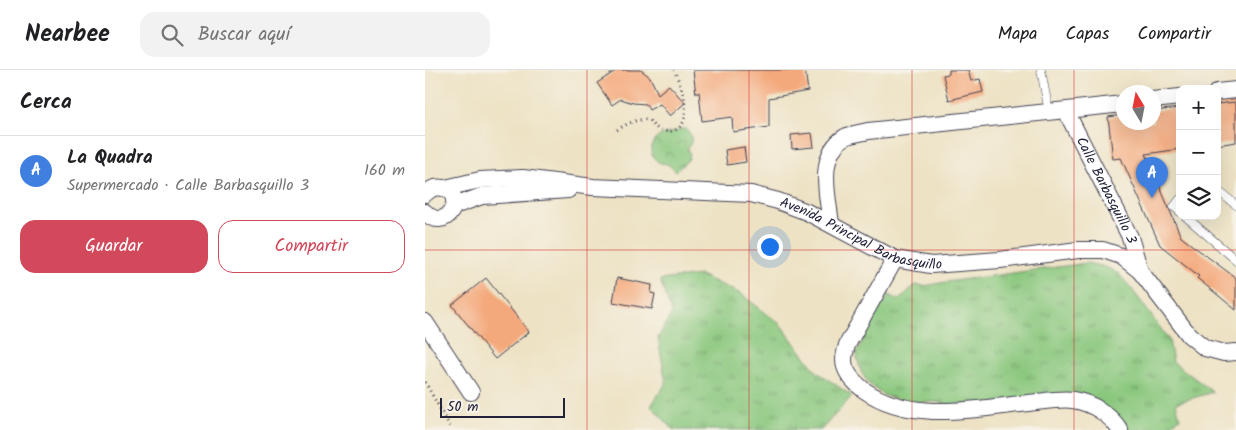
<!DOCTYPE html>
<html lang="es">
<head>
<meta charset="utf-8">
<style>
  body { margin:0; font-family:Kalam,sans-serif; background:#f2f2f2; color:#202124 }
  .controls { position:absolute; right:15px; top:15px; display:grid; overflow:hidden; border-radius:10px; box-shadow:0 5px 20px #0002 }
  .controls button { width:45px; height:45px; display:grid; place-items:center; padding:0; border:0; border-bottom:1px solid #e0e0e0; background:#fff; color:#202124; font:25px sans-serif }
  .compass { position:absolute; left:691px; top:15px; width:45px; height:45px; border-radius:50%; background:#fff; box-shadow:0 5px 20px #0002; rotate:350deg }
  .scale { position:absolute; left:15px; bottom:12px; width:125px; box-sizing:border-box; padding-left:5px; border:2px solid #22223b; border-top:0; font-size:14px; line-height:18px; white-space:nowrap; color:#22223b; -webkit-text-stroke:4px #f7f3e8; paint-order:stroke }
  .you { position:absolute; left:344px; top:176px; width:18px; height:18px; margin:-12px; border:4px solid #fff; border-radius:50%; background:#1a73e8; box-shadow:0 0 0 8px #1a73e833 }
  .badge { display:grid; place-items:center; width:32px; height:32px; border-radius:50%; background:#d1495b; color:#fff; font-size:16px; font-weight:700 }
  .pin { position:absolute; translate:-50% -41px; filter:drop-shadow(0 1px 2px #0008) }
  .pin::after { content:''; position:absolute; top:26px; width:18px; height:15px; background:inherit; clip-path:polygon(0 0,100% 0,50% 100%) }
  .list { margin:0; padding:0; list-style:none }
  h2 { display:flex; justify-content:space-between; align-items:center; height:65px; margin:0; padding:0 20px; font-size:21px }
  h2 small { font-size:16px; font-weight:400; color:#757577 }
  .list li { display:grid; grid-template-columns:32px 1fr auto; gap:15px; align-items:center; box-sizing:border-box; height:70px; padding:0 20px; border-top:1px solid #e0e0e0 }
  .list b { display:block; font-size:19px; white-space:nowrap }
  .list p { margin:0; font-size:16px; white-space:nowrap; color:#757577 }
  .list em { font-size:16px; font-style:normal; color:#757577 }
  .actions { display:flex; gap:10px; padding:15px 20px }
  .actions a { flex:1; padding:11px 0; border:1px solid #d1495b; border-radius:15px; text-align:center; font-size:18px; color:#d1495b }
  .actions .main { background:#d1495b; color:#fff }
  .icon { flex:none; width:28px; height:28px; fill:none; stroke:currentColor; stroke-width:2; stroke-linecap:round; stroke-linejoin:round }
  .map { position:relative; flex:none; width:811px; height:360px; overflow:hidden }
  header { display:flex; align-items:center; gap:30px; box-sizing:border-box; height:70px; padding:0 25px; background:#fff; border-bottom:1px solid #e0e0e0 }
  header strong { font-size:24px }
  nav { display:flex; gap:28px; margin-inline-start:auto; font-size:18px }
  .search { width:350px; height:45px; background:#f2f2f2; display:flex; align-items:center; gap:12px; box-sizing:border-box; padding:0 18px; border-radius:15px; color:#757577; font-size:19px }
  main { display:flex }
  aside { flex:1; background:#fff }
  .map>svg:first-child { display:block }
</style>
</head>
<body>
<header>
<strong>Nearbee</strong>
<div class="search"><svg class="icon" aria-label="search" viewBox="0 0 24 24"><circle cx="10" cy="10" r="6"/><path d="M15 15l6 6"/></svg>Buscar aquí</div>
<nav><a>Mapa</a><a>Capas</a><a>Compartir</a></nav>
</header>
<main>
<aside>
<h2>Cerca<small></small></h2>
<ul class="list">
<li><span class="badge" style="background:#3f7fe0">A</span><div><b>La Quadra</b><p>Supermercado · Calle Barbasquillo 3</p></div><em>160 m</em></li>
</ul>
<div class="actions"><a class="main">Guardar</a><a>Compartir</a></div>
</aside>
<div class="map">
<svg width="811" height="360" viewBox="0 0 811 360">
  <defs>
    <pattern id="grass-tufts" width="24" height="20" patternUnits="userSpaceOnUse" patternTransform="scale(1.25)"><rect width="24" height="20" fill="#89c77d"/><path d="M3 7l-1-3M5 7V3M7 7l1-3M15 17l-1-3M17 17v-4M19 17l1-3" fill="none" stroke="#70a168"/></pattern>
    <pattern id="park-crowns" width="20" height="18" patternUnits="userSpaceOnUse" patternTransform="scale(1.25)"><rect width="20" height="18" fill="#89c77d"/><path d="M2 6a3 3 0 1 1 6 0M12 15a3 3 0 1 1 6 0" fill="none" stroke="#70a168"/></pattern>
  </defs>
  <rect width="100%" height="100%" fill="#f7f3e8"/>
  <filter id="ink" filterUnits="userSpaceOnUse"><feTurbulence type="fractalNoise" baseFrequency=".02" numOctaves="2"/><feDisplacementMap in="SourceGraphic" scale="10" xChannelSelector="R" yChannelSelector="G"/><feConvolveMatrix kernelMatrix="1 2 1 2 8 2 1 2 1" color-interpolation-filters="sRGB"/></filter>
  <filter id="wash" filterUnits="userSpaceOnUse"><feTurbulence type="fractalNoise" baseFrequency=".0096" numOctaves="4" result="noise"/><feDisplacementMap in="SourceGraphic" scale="20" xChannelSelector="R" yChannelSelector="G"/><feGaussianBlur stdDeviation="1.12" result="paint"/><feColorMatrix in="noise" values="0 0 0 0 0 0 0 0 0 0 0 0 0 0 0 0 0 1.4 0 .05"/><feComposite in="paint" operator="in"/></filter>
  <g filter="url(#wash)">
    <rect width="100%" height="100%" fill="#ede2c4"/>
    <path fill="url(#grass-tufts)" stroke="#56745c" d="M662,193l19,4 13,7 12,14 38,52 4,22 40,30 -37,11 4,15 -18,12h-34l-34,-31 -141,6 -19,-3h-25l-26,-7 -14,-11 -8,-12 -5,-18 17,-35 1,-13 10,-1 4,-11 11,6 16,-15 9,1 22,-4z
      M275,205l41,19 39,30 36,47 36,25 -31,34h-147l-23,-24 15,-23 -8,-45 14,-25 -12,-33z"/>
    <path fill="url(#park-crowns)" stroke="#56745c" d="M255,59h6c7,6 7,13 1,20l3,5 -1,5 -13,12c-4,-2 -6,-6 -9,-7 -5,-1 -7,0 -11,-4 -9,-7 -5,-21 6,-25 7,-3 10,-1 18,-6z"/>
    <g id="blocks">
      <path fill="#f4a97c" d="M192,0h24l9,7 8,17 11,-9 16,18 -15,13 -10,-12 -11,6 -3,-6 -13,-1 -12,-4 -9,6 -15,-22z
        M268,0h112l3,21 -39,7v29l-36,5 -1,-15 -30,4 -3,-29 -3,2z
        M524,0h19l3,11 9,-2 3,13 -34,8 -6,-25 6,-1z
        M811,32v40l-19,3v-41z
        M755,38v41l-34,5 35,83 55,41v32l-39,-32 2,-2 -39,-31 -39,-87 -8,1 -5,-42 15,-2v7h30v-11z
        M387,63l2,14 -22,2 -1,-14z
        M319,77l2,15 -19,3 -2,-15z
        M61,208l43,54 -34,27 -43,-54z
        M192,208l35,7 -1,8 4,1 -3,15 -39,-7z"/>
    </g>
  </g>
  <g filter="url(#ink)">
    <use href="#blocks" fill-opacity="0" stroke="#403f50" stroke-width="1"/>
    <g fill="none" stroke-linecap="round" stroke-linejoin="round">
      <g stroke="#403f50" stroke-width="9">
        <path id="lane" d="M616,0l8,42
          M792,120l19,15
          M755,129l-6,8 6,5
          M760,146l51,44"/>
      </g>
      <g stroke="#403f50" stroke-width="18">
        <g id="street">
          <path d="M792,22l19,-2"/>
          <path d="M728,30l27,-3"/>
          <path id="s1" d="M641,41l64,126 10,34"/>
          <path id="s2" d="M20,118l35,-8 43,-2 70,9 158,7 27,7 29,11 88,47 36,6 69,-5 78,-10h25l18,6 19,15 49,64 16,13 19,5 12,-1"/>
          <path d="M0,124c5,-5 10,-8 18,-6 25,7 3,47 -18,24"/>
          <path d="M29,136l28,-10 86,-6"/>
          <path d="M406,154c-3,-27 -15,-69 14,-87 6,-3 16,-4 23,-6l255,-27"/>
          <path d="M470,189l-48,86c-1,4 -3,10 -3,15 0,13 11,23 20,30 47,33 111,19 164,13 14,-1 31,-5 45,-3 20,3 37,15 47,30"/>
          <path d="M0,252l46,70"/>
        </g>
      </g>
      <path stroke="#403f50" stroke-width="3" stroke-dasharray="1 4" stroke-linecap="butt" d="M192,60c10,-6 19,-12 32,-10 9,16 34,16 36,-5 2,-16 -5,-31 -11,-45
        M0,312l27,48"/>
      <use href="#lane" stroke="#fff" stroke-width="8"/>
      <use href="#street" stroke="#fff" stroke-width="16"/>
    </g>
  </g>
  <path fill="none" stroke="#d62828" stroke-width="1" stroke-opacity="0.55" d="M162,0v360M324,0v360M487,0v360M649,0v360M0,180h811"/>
  <g text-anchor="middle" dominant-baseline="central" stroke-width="4.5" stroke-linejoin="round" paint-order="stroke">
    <g font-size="14" fill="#22223b" stroke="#f7f3e8">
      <text stroke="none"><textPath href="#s1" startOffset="89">Calle Barbasquillo 3</textPath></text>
      <text stroke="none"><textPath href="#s2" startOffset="426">Avenida Principal Barbasquillo</textPath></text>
    </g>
  </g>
</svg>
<div class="controls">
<button>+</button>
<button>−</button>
<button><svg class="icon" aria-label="layers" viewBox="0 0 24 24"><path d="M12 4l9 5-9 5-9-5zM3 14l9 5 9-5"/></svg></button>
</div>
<svg class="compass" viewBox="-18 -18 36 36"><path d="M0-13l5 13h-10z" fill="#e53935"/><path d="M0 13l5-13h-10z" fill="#757577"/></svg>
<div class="scale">50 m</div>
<div class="you"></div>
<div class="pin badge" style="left:727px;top:128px;background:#3f7fe0">A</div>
</div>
</main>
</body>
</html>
